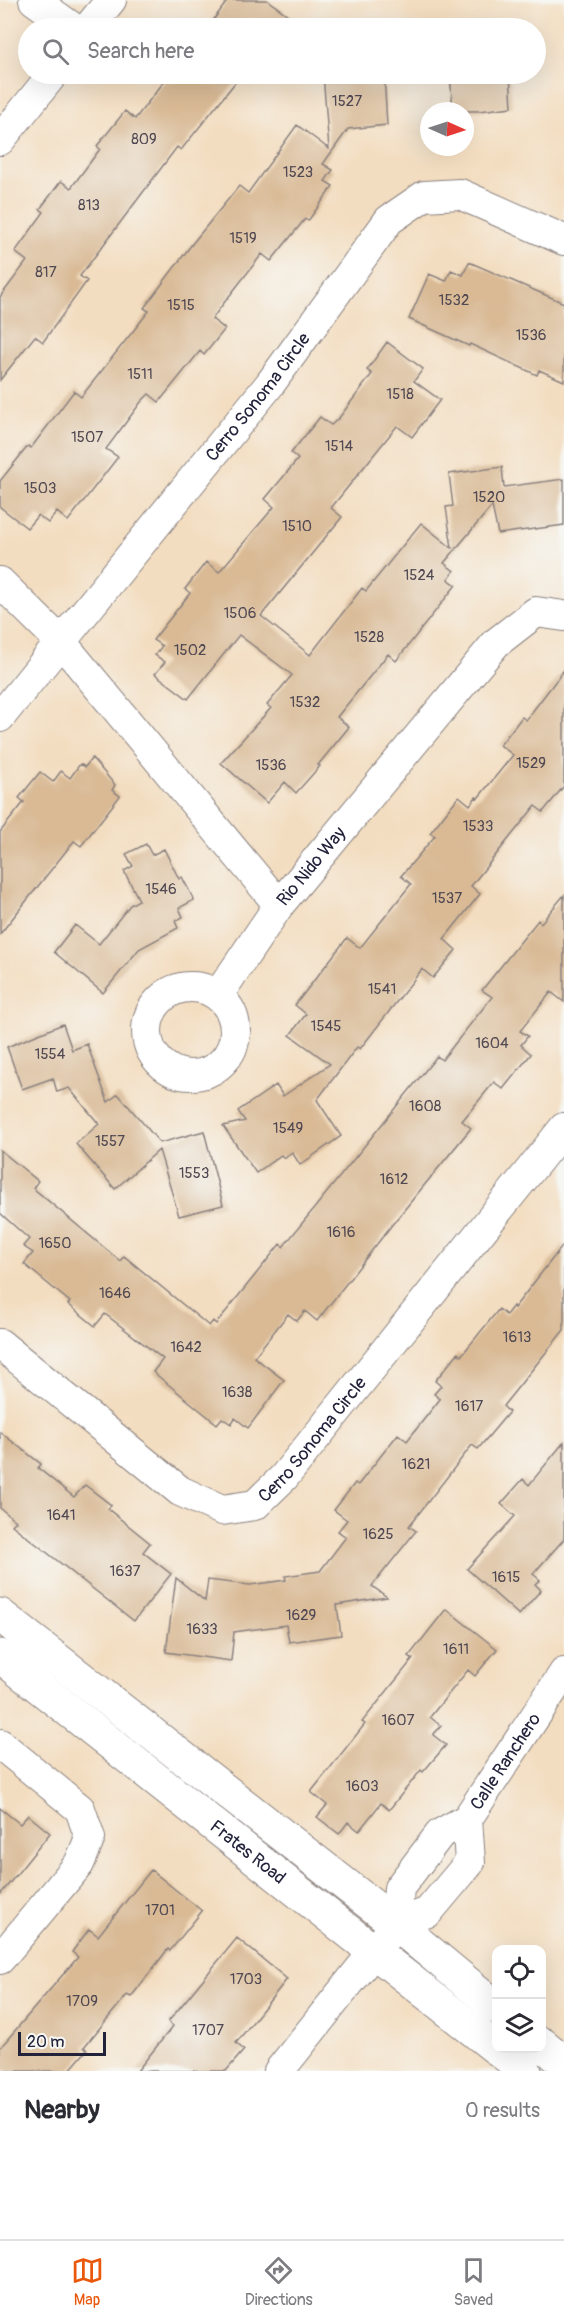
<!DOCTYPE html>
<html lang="en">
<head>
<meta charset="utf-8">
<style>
  body { margin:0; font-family:Pangolin,sans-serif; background:#f2f2f3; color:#2b2b33 }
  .controls { position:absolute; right:18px; bottom:18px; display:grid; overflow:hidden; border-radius:12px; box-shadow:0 6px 24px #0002 }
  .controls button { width:54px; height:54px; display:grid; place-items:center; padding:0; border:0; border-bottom:2px solid #e1e1e2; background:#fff; color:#2b2b33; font:30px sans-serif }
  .compass { position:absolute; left:420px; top:102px; width:54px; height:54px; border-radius:50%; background:#fff; box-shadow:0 6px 24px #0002; rotate:93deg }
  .scale { position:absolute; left:18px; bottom:15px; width:88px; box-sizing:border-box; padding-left:6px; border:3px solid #22223b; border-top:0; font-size:16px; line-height:21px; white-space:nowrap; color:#22223b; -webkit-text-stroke:4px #f6f6f2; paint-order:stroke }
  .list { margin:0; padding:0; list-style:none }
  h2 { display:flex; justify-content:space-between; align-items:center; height:78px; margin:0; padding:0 24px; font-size:26px }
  h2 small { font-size:20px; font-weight:400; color:#7c7c81 }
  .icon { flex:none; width:33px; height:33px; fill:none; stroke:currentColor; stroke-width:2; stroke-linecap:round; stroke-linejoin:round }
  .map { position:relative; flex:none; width:564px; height:2071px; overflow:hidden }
  .search { position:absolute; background:#fff; box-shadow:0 6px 24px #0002; left:18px; right:18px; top:18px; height:66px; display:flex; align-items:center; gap:15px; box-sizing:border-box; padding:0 21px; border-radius:33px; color:#7c7c81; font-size:22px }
  .sheet { height:168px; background:#fff }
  nav { display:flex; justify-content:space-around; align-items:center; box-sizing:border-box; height:84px; border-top:2px solid #e1e1e2; background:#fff; font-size:16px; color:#7c7c81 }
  nav a { display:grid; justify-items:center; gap:3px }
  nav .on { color:#ea580c }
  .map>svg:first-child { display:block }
</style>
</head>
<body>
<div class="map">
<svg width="564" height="2071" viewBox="0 0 564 2071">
  <rect width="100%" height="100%" fill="#f6f6f2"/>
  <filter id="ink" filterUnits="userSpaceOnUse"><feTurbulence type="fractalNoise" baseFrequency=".0167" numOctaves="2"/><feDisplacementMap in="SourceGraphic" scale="12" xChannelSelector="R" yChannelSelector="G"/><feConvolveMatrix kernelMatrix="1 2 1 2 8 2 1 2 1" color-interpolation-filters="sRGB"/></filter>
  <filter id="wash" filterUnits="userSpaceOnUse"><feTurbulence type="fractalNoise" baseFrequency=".008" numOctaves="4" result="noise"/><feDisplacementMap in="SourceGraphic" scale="24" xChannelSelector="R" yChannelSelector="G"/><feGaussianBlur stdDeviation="1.35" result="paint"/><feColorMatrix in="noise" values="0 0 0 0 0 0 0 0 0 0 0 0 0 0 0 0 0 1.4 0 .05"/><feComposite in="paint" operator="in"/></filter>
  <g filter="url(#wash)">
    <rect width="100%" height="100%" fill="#f3ddc0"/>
    <g id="blocks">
      <path fill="#d9ba95" d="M228,0h39l39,28h-79l-13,-9z
        M170,74h72l-61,76 -4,-3 -97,129 7,5 -44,61 -8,-6 -35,44v-83l27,-36 -12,-9 29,-40 -4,-3 21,-28 10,7 29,-39 -3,-3 28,-35 10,8z
        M323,74h61l3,51 -39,4 -25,35 10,6 -8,11 8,5 -25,35 -3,-2 -34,42 -9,-7 -42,54 -8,11 13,10 -21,26 -4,-4 -41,51 -10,-8 -8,8 -35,47 12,8 -50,64 -11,-9 -9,11 -10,-8 -11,13 -27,-21v-26l28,-35 3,2 43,-57 7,6 68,-86 -5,-3 48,-64 47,-58 9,7 49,-68 32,24z
        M450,74h60l2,33 -33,4h-26z
        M469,262l95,41v78l-25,-11 -2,5 -67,-31 -1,2 -60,-27 20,-45 17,7 5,-11 12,5z
        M387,342l36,27 -9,12 26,19 -28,37 -15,-11 -66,82 11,9 -81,99 49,39 52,-67 4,3 55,-68 31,25 -6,-41 7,-1 -4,-32 53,-7 2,20 60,-8v46l-66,9 -6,-28 -48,57 10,8 -6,8 8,6 -60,76 -8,-7 -51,63 12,10 -31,38 2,1 -24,27 -11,-11 -18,21 -46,-40 50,-55 -4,-3 25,-30 -53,-40 -51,64 -33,-25 10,-12 -10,-7 7,-9 -9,-6 37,-47 -5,-4 21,-27 13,10 55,-65 -9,-8 33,-40 -7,-6 29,-36 11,8 8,-7 33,-44 -5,-4z
        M564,670v116l-21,26 -8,-6 -64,80 9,8 -36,45 12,11 -23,28 -11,-9 -62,80 -3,-2 -40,53 24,36 -41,29 -8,-13 -8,6 -3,-3 -25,18 -33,-47 22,-5 -7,-10 38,-26 7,11 47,-32 -40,-29 16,-21 -11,-9 52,-67 13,10 51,-64 -10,-8 34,-40 -5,-3 29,-37 11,9 6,-8 2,1 35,-43 -13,-10 22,-28 4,3z
        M92,758l23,27 -3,5 8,6 -39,50 -7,-5 -74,93v-102l24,-30 -5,-4 21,-26 13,10 8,-11 9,7 10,-14 5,3z
        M146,844l6,11 12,-6 15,30 3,-2 12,23 -15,8 4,9 -8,4 3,7 -39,21 -36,44 -49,-41 21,-27 24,19 31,-39 9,-5 -15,-29 9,-5 -7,-12z
        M564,895v107l-13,-10 -31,39 8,5 -7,9 10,9 -28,35 -9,-7 -32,39 9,7 -80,98 -74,95 -12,-10 -8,10 -9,-7 -34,43 30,23 -36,48 -13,-10 -4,6 -9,-6 -5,6 -64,-52 10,-13 -58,-45 -10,12 -27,-22 2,-2 -46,-38 9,-11 -10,-7 6,-7 -29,-26v-63l38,31 -5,7 87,73 4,-5 85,70 4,-5 3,3 64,-80 3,3 154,-191 5,4 50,-63 -10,-7 56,-70 3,3z
        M63,1024l9,26 15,-6 21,58 10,-8 42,49 44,-12 19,74 -44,11 -20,-66 -44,39 -39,-45 23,-20 -30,-36 -12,4 -4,-14 -31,11 -15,-42z
        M564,1244v86l-61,76 6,6 -31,37 -6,-4 -63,81 7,5 -44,55 15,11 -50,8 4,30 -52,7 -3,-17 -52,7 -3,29 -65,-9 10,-74 29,23 3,-21 42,5 36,-5 -1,-4 35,-5 26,-34 -8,-6 9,-11 -13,-10 21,-27 3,2 40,-51 9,7 33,-42 -6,-5 7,-8 -6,-5 23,-28 3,3 38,-47 7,6 7,-9 1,2z
        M0,1432l41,32 -3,4 36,29 11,-12 26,20 -3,4 42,34 -7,9 28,22 -37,47 -122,-96 4,-4 -16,-13z
        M564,1442v97l-31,35 7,6 -5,4 6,6 -22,25 -52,-46 48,-53 -14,-12 22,-25 6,6z
        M446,1609l51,40 -22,27 -7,-6 -38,47 11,9 -8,9 13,10 -23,27 -2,-2 -32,40 -8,-7 -22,28 -11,-9 -9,12 -22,-17 10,-12 -16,-13 54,-68 -3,-2 51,-63 -4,-3z
        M0,1808l20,16 8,-9 22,18 -50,62z
        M151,1870l51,41 -32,40 -2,-2 -37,48 -4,-2 -43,52 3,3 -18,21h-69v-23l78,-91 -6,-5 17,-23 9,7z
        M237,1938l50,41 -51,64 8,7 -18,21h-89l36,-45 -5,-4z"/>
    </g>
  </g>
  <g filter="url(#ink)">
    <use href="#blocks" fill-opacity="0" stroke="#8a807e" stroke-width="1.5"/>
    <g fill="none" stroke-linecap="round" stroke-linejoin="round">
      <g stroke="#8a807e" stroke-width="32">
        <g id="minor">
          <path d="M34,0l39,28"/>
          <path d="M88,28l23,-28"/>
          <path d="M0,140l53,-66"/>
          <path d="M0,582l62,61 217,262"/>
          <path id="s1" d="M0,717l270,-333 119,-164 35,-24 36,-2 104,46"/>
          <circle cx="191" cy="1031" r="44"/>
          <path id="s2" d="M218,995l61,-90 217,-262 40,-31 28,4"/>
          <path id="s3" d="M0,1344l180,147 42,19 33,-5 29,-28 280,-349"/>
          <path d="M0,1744l80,65 10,29 -11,26 -79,95"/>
          <path id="s4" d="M396,1924l3,-36 41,-54 27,-15 97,-146"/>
          <path d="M279,2071l117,-147 32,-12 42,-50 -3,-43"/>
        </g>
      </g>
      <g stroke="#8a807e" stroke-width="35">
        <g id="tertiary">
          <path d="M0,1615l396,309 100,83"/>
          <path id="s5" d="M0,1656l496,392"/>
          <path d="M542,2044l22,18"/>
          <path d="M497,2048l28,23"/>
        </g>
      </g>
      <use href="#minor" stroke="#fff" stroke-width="30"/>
      <use href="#tertiary" stroke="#fff" stroke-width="33"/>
    </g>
  </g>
  <g text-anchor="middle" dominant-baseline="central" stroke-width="5" stroke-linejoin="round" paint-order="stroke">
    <g font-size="15" fill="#504852">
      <text x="347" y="101">1527</text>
      <text x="144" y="139">809</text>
      <text x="298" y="172">1523</text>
      <text x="89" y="205">813</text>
      <text x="243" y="238">1519</text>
      <text x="46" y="272">817</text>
      <text x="454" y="300">1532</text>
      <text x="181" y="305">1515</text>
      <text x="531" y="335">1536</text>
      <text x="140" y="374">1511</text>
      <text x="400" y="394">1518</text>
      <text x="87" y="437">1507</text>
      <text x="339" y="446">1514</text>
      <text x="40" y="488">1503</text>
      <text x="489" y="497">1520</text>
      <text x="297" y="526">1510</text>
      <text x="419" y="575">1524</text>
      <text x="240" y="613">1506</text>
      <text x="369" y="637">1528</text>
      <text x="190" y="650">1502</text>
      <text x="305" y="702">1532</text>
      <text x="531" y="763">1529</text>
      <text x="271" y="765">1536</text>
      <text x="478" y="826">1533</text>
      <text x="161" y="889">1546</text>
      <text x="447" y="898">1537</text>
      <text x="382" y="989">1541</text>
      <text x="326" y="1026">1545</text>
      <text x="492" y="1043">1604</text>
      <text x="50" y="1054">1554</text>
      <text x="425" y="1106">1608</text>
      <text x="288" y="1128">1549</text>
      <text x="110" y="1141">1557</text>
      <text x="194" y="1173">1553</text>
      <text x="394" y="1179">1612</text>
      <text x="341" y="1232">1616</text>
      <text x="55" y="1243">1650</text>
      <text x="115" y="1293">1646</text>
      <text x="517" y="1337">1613</text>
      <text x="186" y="1347">1642</text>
      <text x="237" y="1392">1638</text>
      <text x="469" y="1406">1617</text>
      <text x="416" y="1464">1621</text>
      <text x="61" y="1515">1641</text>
      <text x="378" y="1534">1625</text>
      <text x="125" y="1571">1637</text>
      <text x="506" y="1577">1615</text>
      <text x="301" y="1615">1629</text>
      <text x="202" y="1629">1633</text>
      <text x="456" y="1649">1611</text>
      <text x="398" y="1720">1607</text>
      <text x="362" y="1786">1603</text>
      <text x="160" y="1910">1701</text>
      <text x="246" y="1979">1703</text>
      <text x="82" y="2001">1709</text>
      <text x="208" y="2030">1707</text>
    </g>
    <g font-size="18" fill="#22223b" stroke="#f6f6f2">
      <text stroke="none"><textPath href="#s1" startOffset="411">Cerro Sonoma Circle</textPath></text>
      <text stroke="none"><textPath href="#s2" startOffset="159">Rio Nido Way</textPath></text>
      <text stroke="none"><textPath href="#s3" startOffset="399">Cerro Sonoma Circle</textPath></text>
      <text stroke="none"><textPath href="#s4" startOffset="204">Calle Ranchero</textPath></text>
      <text stroke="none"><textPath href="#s5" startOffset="316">Frates Road</textPath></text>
    </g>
  </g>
</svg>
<div class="controls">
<button><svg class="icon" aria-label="locate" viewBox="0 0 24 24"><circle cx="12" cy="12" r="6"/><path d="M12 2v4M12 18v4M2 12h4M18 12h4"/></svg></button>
<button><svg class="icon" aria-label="layers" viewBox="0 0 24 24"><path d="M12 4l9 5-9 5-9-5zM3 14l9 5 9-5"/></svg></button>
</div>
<svg class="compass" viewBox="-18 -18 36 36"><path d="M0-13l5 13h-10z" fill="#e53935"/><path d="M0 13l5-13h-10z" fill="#7c7c81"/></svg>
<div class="scale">20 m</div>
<div class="search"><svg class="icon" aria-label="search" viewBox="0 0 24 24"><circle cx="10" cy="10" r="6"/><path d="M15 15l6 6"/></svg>Search here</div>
</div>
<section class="sheet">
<h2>Nearby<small>0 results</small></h2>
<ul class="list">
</ul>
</section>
<nav>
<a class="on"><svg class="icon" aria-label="map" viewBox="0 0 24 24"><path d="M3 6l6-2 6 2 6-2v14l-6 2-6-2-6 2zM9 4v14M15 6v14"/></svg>Map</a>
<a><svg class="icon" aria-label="directions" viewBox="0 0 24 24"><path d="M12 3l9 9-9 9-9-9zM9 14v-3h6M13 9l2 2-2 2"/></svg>Directions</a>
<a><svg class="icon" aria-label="saved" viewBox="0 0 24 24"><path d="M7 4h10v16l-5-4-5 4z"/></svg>Saved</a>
</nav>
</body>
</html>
